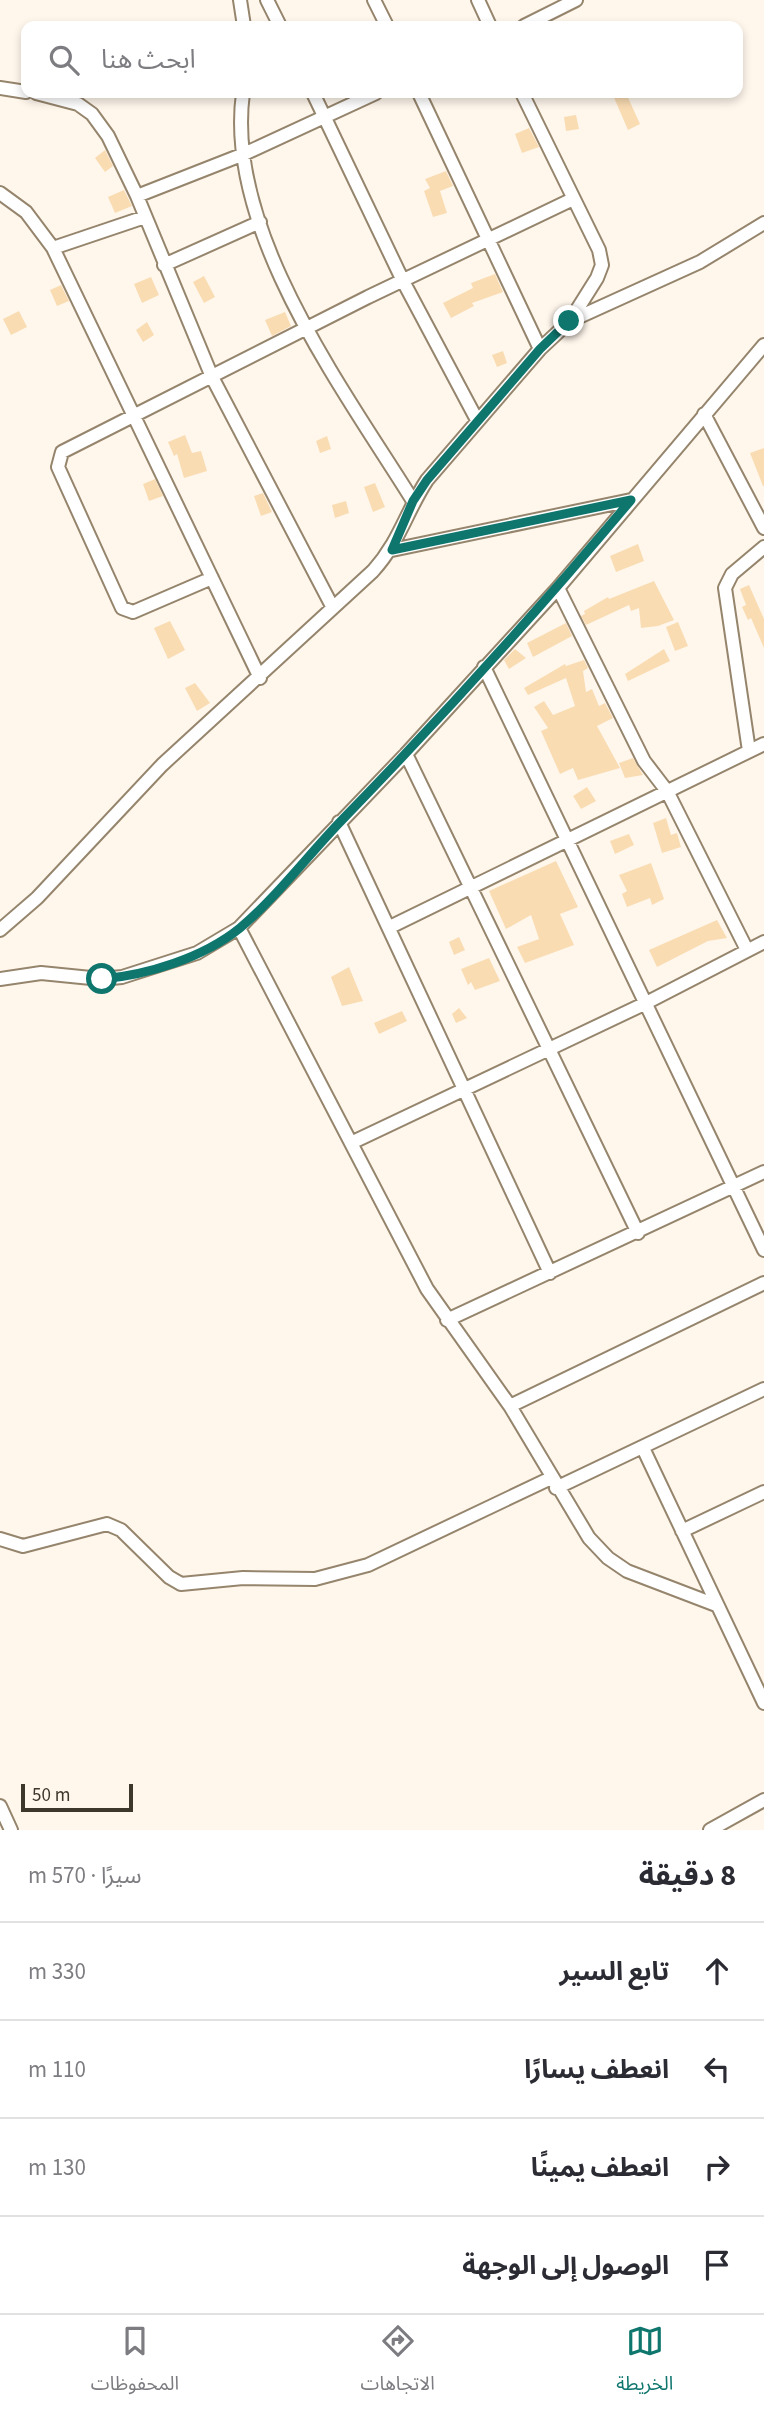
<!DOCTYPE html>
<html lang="ar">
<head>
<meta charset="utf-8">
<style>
  body { margin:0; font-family:"Source Sans 3","Noto Sans Arabic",sans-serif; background:#f7f7f7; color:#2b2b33; direction:rtl }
  .scale { position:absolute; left:21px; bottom:18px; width:112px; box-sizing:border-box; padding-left:7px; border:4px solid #3d362b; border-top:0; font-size:19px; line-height:24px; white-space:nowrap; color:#3d362b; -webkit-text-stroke:5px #fff7ec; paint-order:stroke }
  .stop { position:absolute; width:21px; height:21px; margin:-16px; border:5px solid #0f766e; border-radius:50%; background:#fff }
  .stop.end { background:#0f766e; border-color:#fff; box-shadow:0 2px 7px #0008 }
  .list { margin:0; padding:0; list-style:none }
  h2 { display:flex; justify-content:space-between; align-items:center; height:91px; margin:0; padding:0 28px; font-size:30px }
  h2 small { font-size:23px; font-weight:400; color:#7c7c81 }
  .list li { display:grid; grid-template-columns:46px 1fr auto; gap:21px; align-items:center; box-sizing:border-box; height:98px; padding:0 28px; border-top:2px solid #e1e1e2 }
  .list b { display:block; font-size:26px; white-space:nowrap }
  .list em { font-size:23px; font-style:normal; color:#7c7c81 }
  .icon { flex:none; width:38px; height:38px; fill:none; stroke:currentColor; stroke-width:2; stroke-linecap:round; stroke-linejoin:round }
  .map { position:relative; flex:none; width:764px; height:1830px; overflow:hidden; direction:ltr }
  .search { position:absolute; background:#fff; box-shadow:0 4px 10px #0003; left:21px; right:21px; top:21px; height:77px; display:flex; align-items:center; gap:18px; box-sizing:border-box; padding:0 24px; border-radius:14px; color:#7c7c81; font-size:26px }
  .sheet { height:483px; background:#fff }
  nav { display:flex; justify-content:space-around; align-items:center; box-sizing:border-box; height:98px; border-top:2px solid #e1e1e2; background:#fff; font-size:19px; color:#7c7c81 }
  nav a { display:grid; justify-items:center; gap:4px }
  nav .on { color:#0f766e }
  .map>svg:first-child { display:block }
</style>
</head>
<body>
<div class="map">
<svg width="764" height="1830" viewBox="0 0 764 1830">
  <rect width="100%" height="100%" fill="#fff7ec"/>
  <path fill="#fadcb3" d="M612,93h14l14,31 -12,6z
    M576,115l3,14 -13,2 -2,-14z
    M529,128l10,19 -17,6 -7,-19z
    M105,150l8,16 -8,6 -10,-14z
    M446,171l7,15 -13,5 7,22 -14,4 -9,-26 6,-3 -5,-9z
    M124,190l8,16 -17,7 -7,-16z
    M495,274l8,18 -31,11 2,3 -23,12 -8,-15 30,-15 -2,-5z
    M204,276l11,21 -11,6 -11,-21z
    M151,277l8,18 -17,8 -8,-19z
    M61,285l8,16 -12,5 -7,-16z
    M19,311l8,16 -16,8 -8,-16z
    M285,312l6,14 -19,10 -7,-16z
    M147,322l7,13 -11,7 -7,-12z
    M503,351l4,12 -10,4 -5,-12z
    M185,435l7,18 9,-2 6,20 -23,7 -7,-24 -3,2 -6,-14z
    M327,436l4,13 -11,4 -4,-12z
    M764,448v38h-1l-13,-33z
    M155,479l8,17 -14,5 -6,-17z
    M375,483l10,24 -12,5 -9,-25z
    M263,493l9,19 -11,4 -7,-20z
    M346,501l3,12 -14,5 -3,-13z
    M638,544l6,17 -28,11 -6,-16z
    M654,581l20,39 -16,6 -17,2 -2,-20 -8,3 -2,-6 -43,20 -5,-9 4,-2 -1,-3 24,-14 1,2z
    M749,585l15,34v29l-13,-30 -3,2 -6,-13 4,-2 -6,-16z
    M170,621l15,29 -17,9 -14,-31z
    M678,622l10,24 -13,5 -9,-24z
    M566,623l6,13 -39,21 -6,-14z
    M515,649l11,9 -17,11 -5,-9z
    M664,649l6,12 -42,20 -3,-7z
    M584,660l4,8 -5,3 3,21 6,-3 7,17 6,-3 8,15 -16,8 23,42 -42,12 -5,-12 -13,6 -19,-43 7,-3 -14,-21 10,-6 9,14 22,-9 -9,-28 -38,17 -4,-7 41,-24 1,2z
    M195,683l15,20 -13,8 -12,-23z
    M633,758l10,17 -18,3 -6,-15z
    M587,787l9,14 -15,8 -8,-13z
    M666,818l5,17 6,-2 4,14 -19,6 -9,-30z
    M629,834l5,11 -19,9 -5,-13z
    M556,861l22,46 -18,7 14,31 -49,18 -8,-16 22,-8 -8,-24 -25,14 -17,-38z
    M651,863l13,36 -12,6 -2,-7 -23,9 -5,-13 5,-3 -8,-16z
    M717,920l10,18 -19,3 -51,26 -8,-17z
    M459,937l6,13 -11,5 -5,-13z
    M489,958l11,23 -25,9 -4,-8 -3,3 -7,-16z
    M349,967l14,34 -21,5 -11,-29z
    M459,1008l8,10 -11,5 -4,-9z
    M402,1011l5,10 -28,13 -5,-11z"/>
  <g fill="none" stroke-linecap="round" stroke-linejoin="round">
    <g stroke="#96856d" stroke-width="16">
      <path id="minor" d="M240,0l4,26
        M267,0l13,26
        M374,0l13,26
        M478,0l12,26
        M524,26l52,-26
        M0,88l26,4
        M36,93l42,11 14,10 16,22 29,60 75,181 121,231
        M243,93c-19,137 101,297 170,408
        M313,93l90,188 74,139
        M419,93l121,256
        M0,193l26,19 27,36 207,430
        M137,196l107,-42 132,-61
        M53,248l92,-31
        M164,265l96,-43
        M570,321l130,-59 64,-39
        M704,414l60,114
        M392,550l239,-50
        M212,578l-79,34 -11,-4 -64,-141 4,-15 306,-155 205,-98
        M558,588l86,173 23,30 80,159
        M484,667l280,583
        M749,751l-24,-163 7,-14 32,-27
        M406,754l232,479
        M339,822l211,451
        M390,927l374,-183
        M239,928l188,361 83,117 79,132 19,20 19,13 89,34
        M0,930l37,-32 125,-133 211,-194c27,-30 33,-59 54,-91l113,-131 30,-28 27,-43 5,-13 -3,-15 -77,-157
        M0,979l41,-6 60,6 21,-2 75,-24 42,-25 167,-174 152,-166 206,-243
        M353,1142l291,-138 120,-62
        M447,1320l317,-148
        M510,1406l254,-123
        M643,1448l121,255
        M556,1488l208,-99
        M682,1531l82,-39
        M0,1539l23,7 84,-22 14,6 48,47 12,7 62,-6 72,1 53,-14 183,-87
        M0,1806l11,24
        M710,1830l54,-30"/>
    </g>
    <use href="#minor" stroke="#fff" stroke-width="12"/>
  </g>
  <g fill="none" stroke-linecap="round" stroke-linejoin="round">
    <path stroke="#0f766e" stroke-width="9" d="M102,979c45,-4 101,-21 138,-51 36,-30 69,-74 102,-108 100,-103 197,-210 289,-320l-239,50 21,-49 14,-21 113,-131 29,-28"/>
  </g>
</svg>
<div class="scale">50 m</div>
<div class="stop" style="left:102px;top:979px"></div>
<div class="stop end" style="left:569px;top:321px"></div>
<div class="search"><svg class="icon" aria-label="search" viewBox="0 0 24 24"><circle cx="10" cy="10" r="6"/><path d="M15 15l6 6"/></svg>ابحث هنا</div>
</div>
<section class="sheet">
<h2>8 دقيقة<small>سيرًا · 570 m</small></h2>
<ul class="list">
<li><svg class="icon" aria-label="ahead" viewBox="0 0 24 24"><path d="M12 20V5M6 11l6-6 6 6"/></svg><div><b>تابع السير</b></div><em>330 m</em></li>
<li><svg class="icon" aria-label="left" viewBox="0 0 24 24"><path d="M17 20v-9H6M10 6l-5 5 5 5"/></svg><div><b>انعطف يسارًا</b></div><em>110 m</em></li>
<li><svg class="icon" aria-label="right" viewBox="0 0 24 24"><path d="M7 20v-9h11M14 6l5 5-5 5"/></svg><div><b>انعطف يمينًا</b></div><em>130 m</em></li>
<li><svg class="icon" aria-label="arrive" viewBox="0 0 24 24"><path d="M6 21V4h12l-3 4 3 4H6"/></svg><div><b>الوصول إلى الوجهة</b></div></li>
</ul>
</section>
<nav>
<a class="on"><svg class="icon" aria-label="map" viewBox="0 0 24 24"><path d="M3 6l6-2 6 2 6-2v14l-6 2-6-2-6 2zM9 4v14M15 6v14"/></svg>الخريطة</a>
<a><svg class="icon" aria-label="directions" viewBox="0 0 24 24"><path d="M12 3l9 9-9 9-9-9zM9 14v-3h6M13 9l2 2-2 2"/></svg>الاتجاهات</a>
<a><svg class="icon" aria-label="saved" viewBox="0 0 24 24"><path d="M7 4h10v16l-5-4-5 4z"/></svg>المحفوظات</a>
</nav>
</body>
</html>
